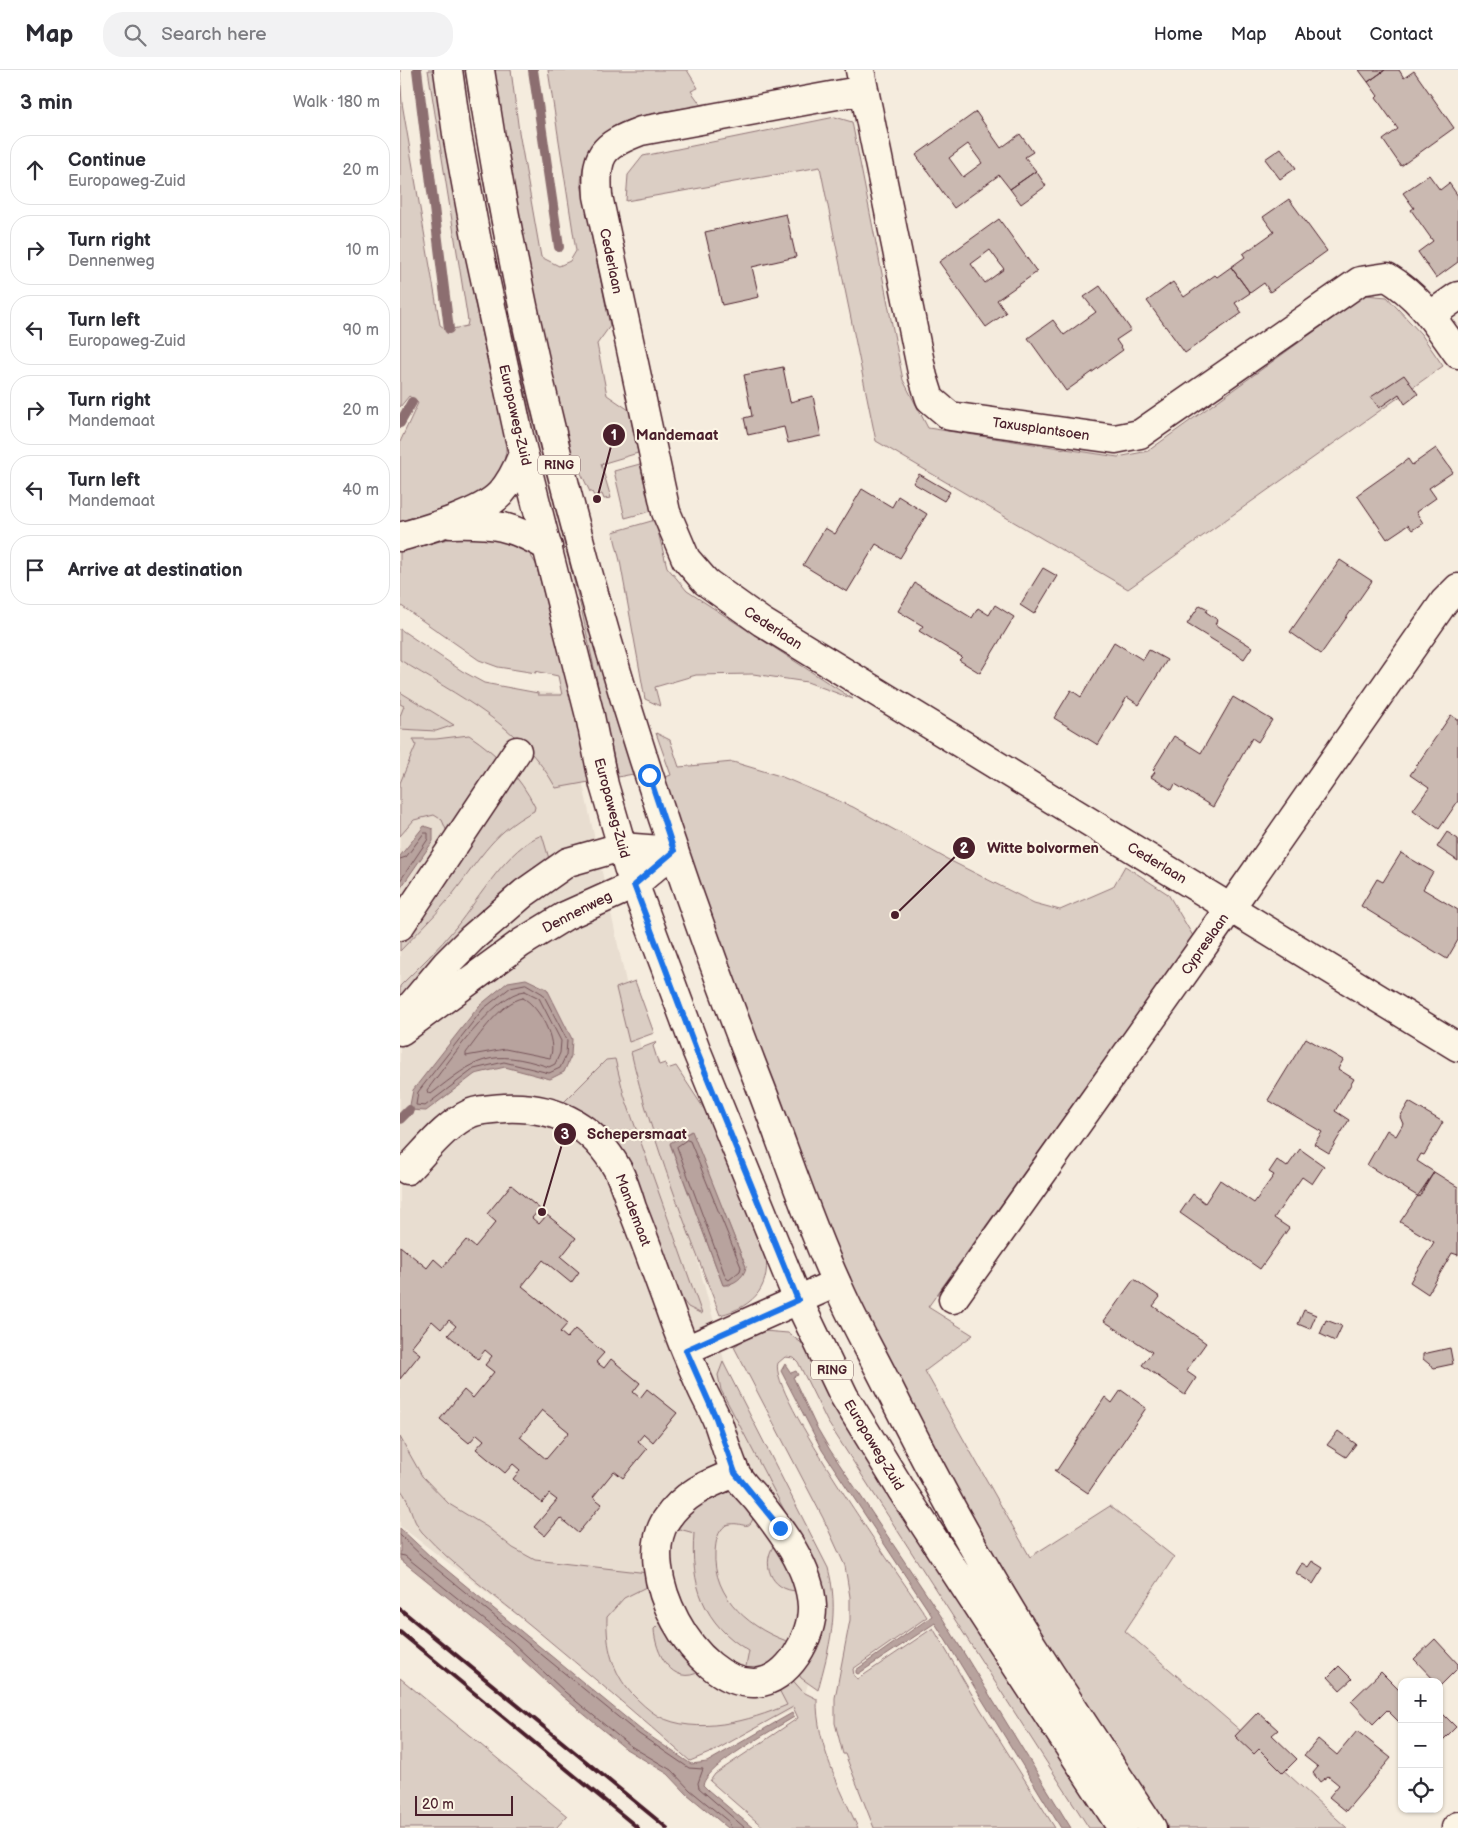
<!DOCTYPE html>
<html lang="en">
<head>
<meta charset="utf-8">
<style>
  body { margin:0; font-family:"Balsamiq Sans",sans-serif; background:#f2f2f3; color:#2b2b33 }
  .controls { position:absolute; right:15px; bottom:15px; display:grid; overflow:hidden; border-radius:10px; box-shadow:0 1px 4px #0004 }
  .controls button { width:45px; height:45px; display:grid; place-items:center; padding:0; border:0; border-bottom:1px solid #e1e1e2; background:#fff; color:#2b2b33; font:25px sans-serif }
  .scale { position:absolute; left:15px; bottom:12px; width:98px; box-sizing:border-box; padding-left:5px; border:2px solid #4a1f2b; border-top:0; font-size:14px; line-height:18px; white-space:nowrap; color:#4a1f2b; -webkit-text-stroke:4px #fcf5e5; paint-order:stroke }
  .stop { position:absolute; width:15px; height:15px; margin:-11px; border:4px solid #1a73e8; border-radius:50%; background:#fff }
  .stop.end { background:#1a73e8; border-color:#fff; box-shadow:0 1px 5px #0008 }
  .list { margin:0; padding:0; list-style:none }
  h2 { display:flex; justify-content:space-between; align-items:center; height:65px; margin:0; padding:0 20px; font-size:21px }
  h2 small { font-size:16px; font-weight:400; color:#7c7c81 }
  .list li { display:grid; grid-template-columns:32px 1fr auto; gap:15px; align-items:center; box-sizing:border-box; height:70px; margin:0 10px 10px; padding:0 10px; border:1px solid #e1e1e2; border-radius:20px }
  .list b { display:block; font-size:19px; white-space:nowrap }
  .list p { margin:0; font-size:16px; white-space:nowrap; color:#7c7c81 }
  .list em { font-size:16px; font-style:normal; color:#7c7c81 }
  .icon { flex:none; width:28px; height:28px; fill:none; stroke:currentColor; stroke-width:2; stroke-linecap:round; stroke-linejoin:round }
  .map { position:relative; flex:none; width:1058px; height:1758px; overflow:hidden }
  header { display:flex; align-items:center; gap:30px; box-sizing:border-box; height:70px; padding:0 25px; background:#fff; border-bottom:1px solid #e1e1e2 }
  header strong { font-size:24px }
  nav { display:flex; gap:28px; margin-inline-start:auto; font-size:18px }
  .search { width:350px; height:45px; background:#f2f2f3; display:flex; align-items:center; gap:12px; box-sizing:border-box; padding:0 18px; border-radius:20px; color:#7c7c81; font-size:19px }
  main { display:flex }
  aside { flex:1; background:#fff }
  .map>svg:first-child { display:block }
</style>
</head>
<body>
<header>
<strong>Map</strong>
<div class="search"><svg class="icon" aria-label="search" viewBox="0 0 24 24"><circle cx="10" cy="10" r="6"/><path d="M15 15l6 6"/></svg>Search here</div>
<nav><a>Home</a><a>Map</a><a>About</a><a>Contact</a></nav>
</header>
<main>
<aside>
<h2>3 min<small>Walk · 180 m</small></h2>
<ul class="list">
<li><svg class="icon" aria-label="ahead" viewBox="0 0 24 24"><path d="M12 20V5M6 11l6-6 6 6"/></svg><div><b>Continue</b><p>Europaweg-Zuid</p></div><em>20 m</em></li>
<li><svg class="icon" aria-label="right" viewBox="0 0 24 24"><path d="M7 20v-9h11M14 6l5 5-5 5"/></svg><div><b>Turn right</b><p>Dennenweg</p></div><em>10 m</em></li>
<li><svg class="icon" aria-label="left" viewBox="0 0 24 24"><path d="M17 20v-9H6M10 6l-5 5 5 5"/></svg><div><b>Turn left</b><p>Europaweg-Zuid</p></div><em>90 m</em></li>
<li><svg class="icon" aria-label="right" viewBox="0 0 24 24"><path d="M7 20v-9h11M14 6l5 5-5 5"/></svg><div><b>Turn right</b><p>Mandemaat</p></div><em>20 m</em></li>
<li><svg class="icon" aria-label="left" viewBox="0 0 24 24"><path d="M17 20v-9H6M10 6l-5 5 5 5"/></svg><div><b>Turn left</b><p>Mandemaat</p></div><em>40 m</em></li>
<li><svg class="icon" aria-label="arrive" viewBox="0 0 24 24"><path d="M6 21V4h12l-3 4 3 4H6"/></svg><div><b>Arrive at destination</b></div></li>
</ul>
</aside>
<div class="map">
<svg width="1058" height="1758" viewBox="0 0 1058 1758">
  <rect width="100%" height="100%" fill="#f5ecde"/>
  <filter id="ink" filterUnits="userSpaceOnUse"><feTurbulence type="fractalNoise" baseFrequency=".02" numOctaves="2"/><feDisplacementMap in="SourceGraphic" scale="10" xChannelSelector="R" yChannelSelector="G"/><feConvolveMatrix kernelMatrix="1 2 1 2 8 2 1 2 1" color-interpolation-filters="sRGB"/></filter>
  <g filter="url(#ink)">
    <path fill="#e8ddd0" d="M0,562l65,44 44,15 54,2 75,344 93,349 99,225 -29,96 -106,44 -295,-225z"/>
    <path fill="#dbcec4" stroke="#927678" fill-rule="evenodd" d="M0,0l2,33 38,222 7,5 20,-4 1,-5 -40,-251h6l41,234 31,139v8l-3,16 -8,16 -38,23 -57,15v-79l18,-39 -9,-7 -9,11z
      M65,0h7l166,703 -20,4 -37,-169 -55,-213 -39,-192z
      M89,0h22l8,62 22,125 18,9 11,-5 6,-10 -28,-181h139l11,18 -7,3 10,14c-53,11 -117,9 -120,79l29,142 -13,18 10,51 22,15 9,43 -37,11 10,34 -7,1 -2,-5 -8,2 -2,-4h-2l-30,-63z
      M435,47l17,5 51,258 25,48 190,29 30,-6 217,-156 22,2 34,37 22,32 -315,223 -252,-148 -56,-274 -194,34 2,-26 15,-19z
      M240,394l11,47 -26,7 -11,-47z
      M255,450l12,47 20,24 166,108 -46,-17 -54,-8 -57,1 -41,12 5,19 -15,-7 -25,-138 -7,-29z
      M77,461l49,17 10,16 35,132 18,86 -33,6c-33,-61 -99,-93 -156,-128v-31l62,42 22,12 54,10v2h24l-4,-19 -23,-5 1,2 -38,-6 -19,-7 -79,-55v-53z
      M0,622l54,33 -18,6 -36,-2v-13l4,-10 -4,-2z
      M256,663l14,7 9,27 54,-5 47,14 73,31 94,52 87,44 26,7 53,-23 12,-21 43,28 25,42 -265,371 45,28 -48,36 105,186 80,-51 64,51 -49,74 109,94 113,103h-180l-30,-41 -85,-134 -140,-241 -100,-208 -152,-425 11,-4z
      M69,665c28,19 51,41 66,72l-1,4c-44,22 -57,54 -87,90 -14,17 -31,33 -47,50v-42l47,-77 -5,-12 -8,-5 -20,5 -14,16v-53l16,-38 -3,-6h23z
      M142,765l8,27c-14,9 -29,14 -41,24l2,3 -107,109 -4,-2v-10c19,-19 39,-38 56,-59 23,-28 52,-80 86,-92z
      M235,911l19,52 -25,9 -13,-54z
      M257,972l-4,4 6,19 6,-2 2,6 9,-3 44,67 45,116c7,36 -9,57 -45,66 -33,-86 -68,-173 -89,-263zM291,1061l55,136 -16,18h-7l-53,-141z
      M215,989l9,36 78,219 -14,-7 -10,-13 -45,-123 -7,-15 -21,-27 -14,-12 -27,-15 42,-42z
      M364,1261l24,2 19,14 300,481h-18l-262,-407 -29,-59 -4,-4 -9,-1 -7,6c-11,28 126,219 149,254l-74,52 1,7 4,3 75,-51 48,82 74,118h-181l-29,-74h-2l-8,-31v-25l15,-78v-23l-5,-31 -22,-48 -89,-171 14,-11z
      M323,1292l105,206c12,44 1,80 -10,122l-17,-12 -5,-9 16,-106 -91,-173 -3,-15z
      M0,1367l22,39 27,28 38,23 26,21 22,12 113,13 2,12 -26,13 -17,19c-1,29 5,55 25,77 8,8 16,16 26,22 38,20 92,5 129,-11l-11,-21 13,-8 14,16 14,7c-1,45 23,89 41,129h-94l-54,-47 5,-7 83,-56 -5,-11 -79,44 -24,10c-51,-45 -103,-89 -156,-133 -37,-31 -79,-60 -112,-96 -12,-14 -11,-31 -22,-43z
      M323,1421l10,1 22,18c-5,27 -11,9 -29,15 -9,7 -10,16 -11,27 -3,46 37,79 78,91l-1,6 -32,22 -15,1 4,-21c-46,-27 -59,-67 -55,-118l-22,-6 6,-10z
      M376,1472l22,49c-28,0 -38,-29 -22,-49z
      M263,1550l38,51c-29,17 -46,-19 -47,-42z
      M0,1608l167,138 -11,12h-156z"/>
    <path fill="#b8a39e" stroke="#8c6e70" d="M24,756l9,3v12l-33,48v-33z
      M126,909l21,10 25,50 -1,17 -7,16 -14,7 -45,-12 -30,7 -49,37 -17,-1 4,-20 66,-84 29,-24z
      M292,1061l54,136c-2,11 -13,18 -23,18l-53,-142z
      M385,1294l6,9 5,-2 2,4 -5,2 23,49 14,24 113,169 128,209h-10l-126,-205 -77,51 -2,-1v-3l76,-54 -110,-166 -41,-79z
      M0,1458l31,29 210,173 50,34 16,-2 85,-49 2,4c-19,12 -87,48 -91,68l5,5 45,38h-25l-41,-34 -19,-20 -42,-25 -64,-53 -54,-50 -108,-87z"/>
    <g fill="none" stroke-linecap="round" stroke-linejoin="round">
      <path stroke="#765459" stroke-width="1" d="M0,789l6,-2 18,-24h4v6l-28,42
        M126,914l17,10 24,46 -1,15 -6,13 -11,5 -45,-11 -30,7 -49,37 -9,-1 2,-13 65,-83 28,-22z
        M125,921l14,7 22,43 -1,12 -5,11 -6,3c-59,-19 -72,-9 -118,27l-3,-1 -1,-3c20,-25 67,-97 98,-99z
        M123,928c16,8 35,43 27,60l-45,-9 -39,7v-3c13,-17 35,-51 57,-55z
        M287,1070l3,1 51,126 -1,4 -11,9 -3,-2 -49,-131z
        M0,1465l27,26 212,173 50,34 14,1 -5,14 1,5 46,40
        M0,1485l5,1 107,86 53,50 64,53 42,25 19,20 39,32 2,6"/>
      <path stroke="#8c6e70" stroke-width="10" d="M17,0l32,259
        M133,0l26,177
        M0,353l12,-21
        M0,1049l9,-9"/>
    </g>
    <path fill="#cab9b1" stroke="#4a1f2b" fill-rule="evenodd" d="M959,0h26l-17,12z
      M985,0h14l5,8 10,-7 40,57 -53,38 -18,-26 15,-11 -22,-31 2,-2 -10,-14z
      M576,42l25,36 19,-14 13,18 -8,5 11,14 -26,18 -11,-14 -45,33 -38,-53zM568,74l14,19 -19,14 -14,-19z
      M881,78l15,20 -16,11 -15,-20z
      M636,101l10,15 -25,18 -11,-15z
      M1029,105l11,15 9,-7 9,13v66l-22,16 -18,-26 15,-11 -22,-31 3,-2 -11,-15z
      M889,129l38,52 -57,41 -6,-9 -14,10 -19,-26 14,-10 -2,-3 31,-22 -11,-15z
      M386,144l10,43 -44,10 7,30 -37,8 -17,-73z
      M599,149l38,53 -40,28 9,13 -20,14 -47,-65zM590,180l14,19 -19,14 -14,-19z
      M831,197l19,26 -15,10 7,10 -57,40 -38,-52 26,-19 11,15 31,-22 2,2z
      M700,216l31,44 -15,10 7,10 -57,41 -38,-53 25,-18 11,15 32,-23 -12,-15z
      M383,297l7,35 23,-6 8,40 -33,7 -4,-16 -36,8 -4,-17 8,-2 -8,-41z
      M1004,305l14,19 -13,10 -6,-10 -20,14 -8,-11z
      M1036,378l17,24 -24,16 7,10 -20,14 7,11 -11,7 -4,-5 -21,14 -30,-44 51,-36 4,6z
      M519,404l31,18 -6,9 -31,-18z
      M462,419l30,18 6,-11 29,18 -27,44 -24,-14 -29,48 -44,-27 22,-37 10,6z
      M940,490l32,21 -51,73 -31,-22z
      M643,498l14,8 -23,38 -14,-9z
      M515,513l57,35 6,-10 11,7 6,-10 19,12 -34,56 -21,-13 3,-3 -43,-26 4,-5 -25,-15z
      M800,535l8,4 -2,3 12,8 -3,4 37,23 -8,12 -57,-35z
      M714,572l29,18 6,-10 18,10 -28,45 -12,-8 -29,48 -44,-27 17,-28 10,7z
      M833,627l39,23 -14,22 -6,-4 -39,69 -38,-23 -3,6 -21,-13 4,-5 -2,-2 21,-34 27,17z
      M1051,645l7,5v81l-19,28 -26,-19 16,-22 -19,-13z
      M1047,762l11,7v22l-21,-14z
      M1001,783l32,19 -10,17 35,21v30l-11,19 -86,-53 16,-27 6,3z
      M906,968l37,22 -5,9 16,10 -19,32 14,9 -20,33 -15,-9 8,-12 -54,-32z
      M1009,1032l34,20 -19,33 -3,-1 -4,7 17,11 -15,25 -52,-32 20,-35 9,6 7,-12 -3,-7z
      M900,1079l24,17 -12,18 -10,-7 -28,41 15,10 -29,41 -80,-56 13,-19 12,9 15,-23 34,23 20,-28 -5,-3 8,-12 10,7z
      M1034,1102l24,15v68l-6,-2 -24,41 -18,-12 24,-40 -34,-20z
      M111,1115l29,24 -8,9 7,6 8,-9 29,23 -15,19 18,15 -8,11 -28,-23 -21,26 46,37 -8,9 7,6 8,-9 29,24 -8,9 8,6 7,-9 29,24 -7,9 7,6 7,-9 30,24 -24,29 -9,-8 -6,7 9,8 -24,29 -9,-7 -21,26 9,7 -24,29 -18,-15 -15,18 -11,-9 23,-27 -8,-6 -7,9 -29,-24 7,-9 -7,-6 -8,9 -29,-24 8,-9 -7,-6 -8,9 -29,-24 24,-29 9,8 21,-26 -9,-7 7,-9 -7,-6 -7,9 -30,-24 8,-9 -7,-6 -8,9 -9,-8 -21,26 9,7 -20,25v-133l27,22 7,-9 9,8 23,-27 9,7 21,-25 -9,-8zM142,1340l27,22 -23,27 -26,-22z
      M734,1209l26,18 -7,9 53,37 -20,28 10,7 -11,17 -43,-30 10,-13 -48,-31z
      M904,1240l12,5 -6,14 -12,-5z
      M926,1250l16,6 -7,15 -15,-7z
      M1050,1278l3,16 -19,4 -11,-9v-5z
      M721,1320l25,18 -58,85 -34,-23h3l48,-73 7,6z
      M938,1361l18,13 -10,13 -19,-12z
      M912,1491l11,7 -10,16 -17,-11 6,-10 6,4z
      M1035,1569l23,25v4l-18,18 -1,-4h-3l-22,-23z
      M939,1596l13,13 -12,11 -12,-13z
      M981,1602l21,21v32l-15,-15 -14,14 -22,-23z
      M1039,1640l17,17 -17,17z
      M858,1642l20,18 -6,5 25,24 -14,14 -24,-24 -5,5 -19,-18z
      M957,1661l34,27 -45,53 -17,-14 10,-12 -11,-9 -8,6 -7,-9 5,-6 -14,-11 14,-17 19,16z"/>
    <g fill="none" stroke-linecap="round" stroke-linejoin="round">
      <g stroke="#4a1f2b" stroke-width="31">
        <path id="minor" d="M460,0l63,307 7,22 20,17 165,23 25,-5 220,-153 27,-4c33,20 49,46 71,77
          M464,20l-223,41c-40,15 -46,23 -43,65l68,316 20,47 20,23 56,40 696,425
          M1031,245l27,-19
          M51,454c44,-1 59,1 97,23
          M0,467c27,-8 81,-23 100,-43 11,-12 17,-25 23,-40
          M0,856l117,-175
          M0,949l46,-55 26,-26 52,-45 44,-31 53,-15 53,4
          M1,961l120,-88 44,-27 69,-31 40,-34
          M7,1100c20,-20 38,-45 64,-57 10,-4 23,-4 34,-5 51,-2 88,17 113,62 6,12 10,25 14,38 13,32 24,64 36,96 10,29 22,58 34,85 5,11 11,21 15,31 6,16 10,33 17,49 4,12 16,22 24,32 23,29 52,66 54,105 1,31 -24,75 -57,77 -61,2 -121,-113 -89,-163 17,-26 41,-36 69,-47
          M553,1229l278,-392 213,-305 14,-14
          M286,1280l150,-67
          M1056,1758l2,-2"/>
      </g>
      <g stroke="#4a1f2b" stroke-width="31">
        <path id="major" d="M48,0l9,64 19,103 43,199 71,280 14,69 24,82 69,185 101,248 46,96 57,93 221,339
          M80,0c53,349 152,690 281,1018 25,65 47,133 76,196 15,35 34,68 51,102 44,88 91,176 144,259 39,61 80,122 120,183"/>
      </g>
      <use href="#minor" stroke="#fcf5e5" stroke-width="28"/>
      <use href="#major" stroke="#fcf5e5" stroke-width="28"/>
      <path stroke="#4a1f2b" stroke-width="4" d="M0,1539l267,219
        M0,1562l238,196"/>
    </g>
  </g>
  <g fill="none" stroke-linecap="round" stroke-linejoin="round" filter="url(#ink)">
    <path stroke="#1a73e8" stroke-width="6" d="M249,705l25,76 -40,34 63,167 101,248 -112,50 30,68 19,55 45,55"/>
  </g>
  <g text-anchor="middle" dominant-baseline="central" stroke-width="4.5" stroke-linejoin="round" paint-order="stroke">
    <g fill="#fcf5e5" stroke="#7f5f63" stroke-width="1">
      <rect x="138" y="385.5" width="42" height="19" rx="4"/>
      <rect x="411" y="1290.5" width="42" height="19" rx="4"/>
    </g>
    <g font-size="12" font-weight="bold" fill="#4a1f2b">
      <text x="159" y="395">RING</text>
      <text x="432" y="1300">RING</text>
    </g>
    <g font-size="14" fill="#4a1f2b" stroke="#fcf5e5">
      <text transform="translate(211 191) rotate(78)">Cederlaan</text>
      <text transform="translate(115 345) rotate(77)">Europaweg-Zuid</text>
      <text transform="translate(641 359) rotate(8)">Taxusplantsoen</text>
      <text transform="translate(373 558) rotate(33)">Cederlaan</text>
      <text transform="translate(212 738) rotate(75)">Europaweg-Zuid</text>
      <text transform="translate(757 793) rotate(31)">Cederlaan</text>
      <text transform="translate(177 842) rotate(-27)">Dennenweg</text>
      <text transform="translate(805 874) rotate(-55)">Cypreslaan</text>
      <text transform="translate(233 1140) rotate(69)">Mandemaat</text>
      <text transform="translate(474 1375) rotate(59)">Europaweg-Zuid</text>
    </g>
  </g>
  <path fill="none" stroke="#4a1f2b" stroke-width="2" d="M197 429L214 365M495 845L564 778M142 1142L165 1064"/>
  <g fill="#4a1f2b" stroke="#fcf5e5" stroke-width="2">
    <circle cx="197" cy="429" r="5"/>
    <circle cx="495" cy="845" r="5"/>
    <circle cx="142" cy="1142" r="5"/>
    <circle cx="214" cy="365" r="12"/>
    <circle cx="564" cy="778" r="12"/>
    <circle cx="165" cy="1064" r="12"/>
  </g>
  <g font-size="15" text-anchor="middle" font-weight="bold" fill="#fff">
    <text x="214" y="370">1</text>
    <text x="564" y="783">2</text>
    <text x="165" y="1069">3</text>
  </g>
  <g font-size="15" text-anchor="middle" font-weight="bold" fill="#4a1f2b" stroke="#fcf5e5" stroke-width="4.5" stroke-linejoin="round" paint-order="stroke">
    <text x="277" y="370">Mandemaat</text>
    <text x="643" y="783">Witte bolvormen</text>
    <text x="237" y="1069">Schepersmaat</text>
  </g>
</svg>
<div class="controls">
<button>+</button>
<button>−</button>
<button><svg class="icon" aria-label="locate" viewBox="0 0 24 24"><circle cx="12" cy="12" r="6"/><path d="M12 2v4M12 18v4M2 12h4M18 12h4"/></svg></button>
</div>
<div class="scale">20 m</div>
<div class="stop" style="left:249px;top:705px"></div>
<div class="stop end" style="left:380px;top:1458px"></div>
</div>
</main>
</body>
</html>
